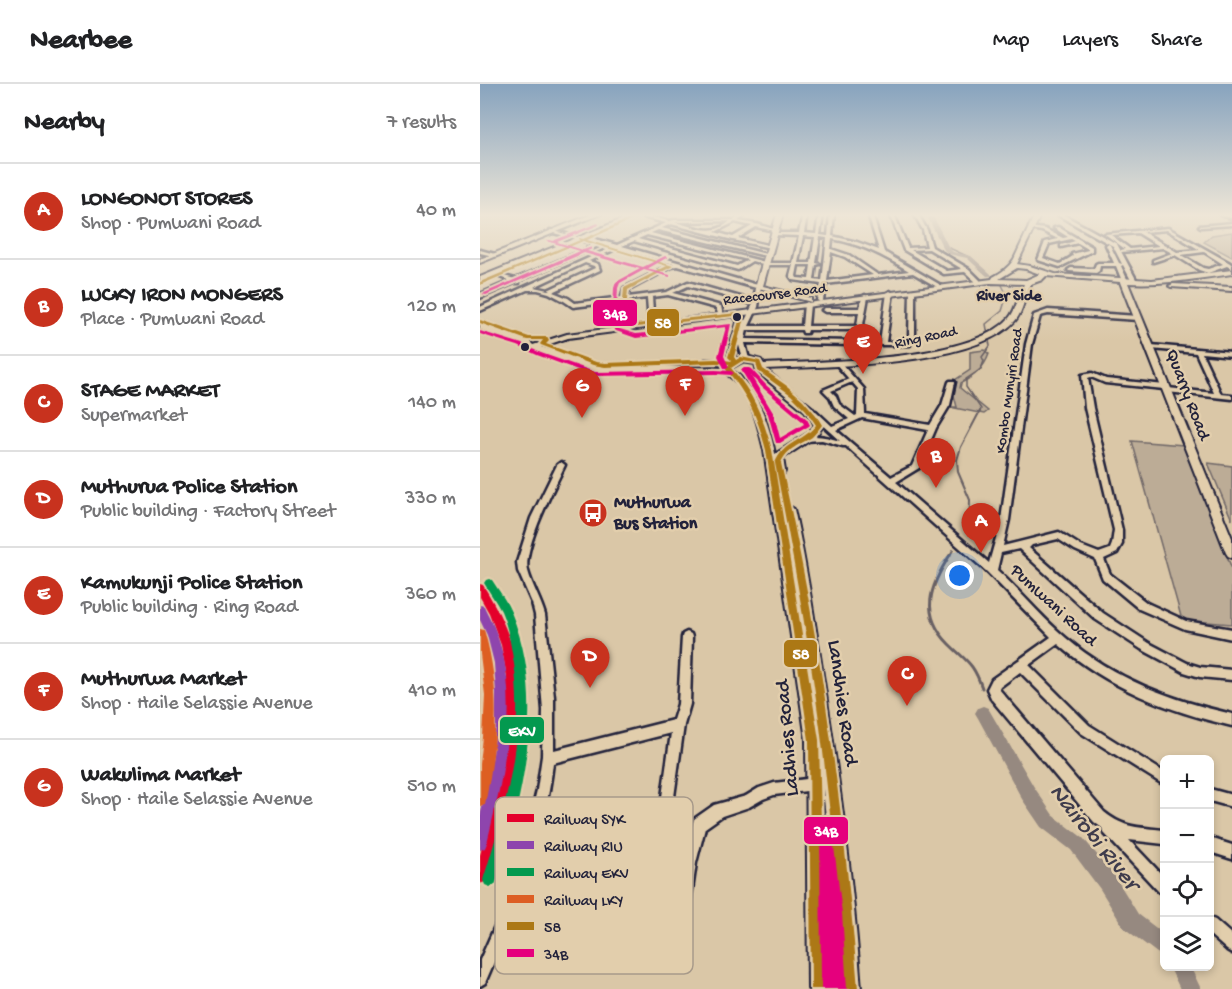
<!DOCTYPE html>
<html lang="en">
<head>
<meta charset="utf-8">
<style>
  body { margin:0; font-family:"Gochi Hand",sans-serif; background:#f6f6f6; color:#202124 }
  .controls { position:absolute; right:18px; bottom:18px; display:grid; overflow:hidden; border-radius:9px; box-shadow:0 3px 9px #0003 }
  .controls button { width:54px; height:54px; display:grid; place-items:center; padding:0; border:0; border-bottom:2px solid #e0e0e0; background:#fff; color:#202124; font:30px sans-serif }
  .you { position:absolute; left:480px; top:492px; width:21px; height:21px; margin:-15px; border:4px solid #fff; border-radius:50%; background:#1a73e8; box-shadow:0 0 0 9px #1a73e833 }
  .badge { display:grid; place-items:center; width:39px; height:39px; border-radius:50%; background:#c8321e; color:#fff; font-size:20px; font-weight:700 }
  .pin { position:absolute; translate:-50% -50px; filter:drop-shadow(0 2px 3px #0008) }
  .pin::after { content:''; position:absolute; top:32px; width:21px; height:18px; background:inherit; clip-path:polygon(0 0,100% 0,50% 100%) }
  .list { margin:0; padding:0; list-style:none }
  h2 { display:flex; justify-content:space-between; align-items:center; height:78px; margin:0; padding:0 24px; font-size:26px }
  h2 small { font-size:20px; font-weight:400; color:#757577 }
  .list li { display:grid; grid-template-columns:39px 1fr auto; gap:18px; align-items:center; box-sizing:border-box; height:96px; padding:0 24px; border-top:2px solid #e0e0e0 }
  .list b { display:block; font-size:22px; white-space:nowrap }
  .list p { margin:0; font-size:20px; white-space:nowrap; color:#757577 }
  .list em { font-size:20px; font-style:normal; color:#757577 }
  .icon { flex:none; width:33px; height:33px; fill:none; stroke:currentColor; stroke-width:2; stroke-linecap:round; stroke-linejoin:round }
  .map { position:relative; flex:none; width:752px; height:905px; overflow:hidden }
  header { display:flex; align-items:center; gap:36px; box-sizing:border-box; height:84px; padding:0 30px; background:#fff; border-bottom:2px solid #e0e0e0 }
  header strong { font-size:28px }
  nav { display:flex; gap:33px; margin-inline-start:auto; font-size:21px }
  main { display:flex }
  aside { flex:1; background:#fff }
  .map>svg:first-child { display:block }
</style>
</head>
<body>
<header>
<strong>Nearbee</strong>
<nav><a>Map</a><a>Layers</a><a>Share</a></nav>
</header>
<main>
<aside>
<h2>Nearby<small>7 results</small></h2>
<ul class="list">
<li><span class="badge">A</span><div><b>LONGONOT STORES</b><p>Shop · Pumwani Road</p></div><em>40 m</em></li>
<li><span class="badge">B</span><div><b>LUCKY IRON MONGERS</b><p>Place · Pumwani Road</p></div><em>120 m</em></li>
<li><span class="badge">C</span><div><b>STAGE MARKET</b><p>Supermarket</p></div><em>140 m</em></li>
<li><span class="badge">D</span><div><b>Muthurua Police Station</b><p>Public building · Factory Street</p></div><em>330 m</em></li>
<li><span class="badge">E</span><div><b>Kamukunji Police Station</b><p>Public building · Ring Road</p></div><em>360 m</em></li>
<li><span class="badge">F</span><div><b>Muthurwa Market</b><p>Shop · Haile Selassie Avenue</p></div><em>410 m</em></li>
<li><span class="badge">G</span><div><b>Wakulima Market</b><p>Shop · Haile Selassie Avenue</p></div><em>510 m</em></li>
</ul>
</aside>
<div class="map">
<svg width="752" height="905" viewBox="0 0 752 905">
  <rect width="100%" height="100%" fill="#dac7a7"/>
  <filter id="ink" filterUnits="userSpaceOnUse"><feTurbulence type="fractalNoise" baseFrequency=".0167" numOctaves="2"/><feDisplacementMap in="SourceGraphic" scale="12" xChannelSelector="R" yChannelSelector="G"/><feConvolveMatrix kernelMatrix="1 2 1 2 8 2 1 2 1" color-interpolation-filters="sRGB"/></filter>
  <g filter="url(#ink)">
    <path fill="#bcac96" stroke="#6f6768" stroke-width="1.5" d="M752,148v25l-28,-15 8,-7z
      M504,266l5,4c-5,14 -14,22 -28,29l-1,5 28,23 -4,3 -34,-7h7l-4,-15 2,-12 15,-10v-18z
      M652,357l52,4 48,124v55l-50,-4z
      M728,379l24,3v54z"/>
    <g fill="none" stroke-linecap="round" stroke-linejoin="round">
      <path stroke="#686064" stroke-width="1.5" d="M465,162l24,11
        M500,328l1,-3 -15,-22v-8l15,-10 3,-8 -2,-4 8,-11 -4,-22 16,-13 5,-16 -5,-10"/>
      <path stroke="#686064" stroke-width="2" d="M489,447l1,-31 -12,-28 -1,-12 4,-13 19,-36
        M469,473l4,-7"/>
      <path stroke="#686064" stroke-width="3" d="M470,471c-20,31 -31,59 -1,89 18,18 24,18 33,44"/>
      <path fill="#968980" fill-rule="evenodd" d="M446,130h6l17,34 4,4 18,4 20,18v2h-4l-20,-18 -18,-4 -5,-4z
        M503,622l5,2 46,79 19,28 30,23 31,37 24,39 26,20v22l-7,-3 -33,-25 -24,-39 -29,-39 -30,-23 -19,-28 -44,-81 -3,-5 3,-5z
        M689,882h21l11,23h-21z"/>
      <g stroke="#22223b" stroke-width="5">
        <path id="minor" d="M158,130l32,7 4,-1h60l8,-6h5l-9,7 19,3 20,6 -2,1 -19,-4 -18,11 33,8v2l-38,-8 -62,-16 -9,4 108,27v2l-112,-27 -7,3 118,30h24l6,-27 -25,-1 -2,-1 2,-1h25l4,-19h4l-3,19 12,1 3,-20h4l-3,21 8,1 2,-22h4l-2,22 25,6 22,8 -11,-36h4l12,38 60,35 -5,1 -26,-15 -87,11 -3,16 -3,2 -3,-2 4,-16 -28,-4 -3,-4 3,-11h-27l-14,-4 -14,9 -104,-29 -12,5 139,40 -3,21 -9,19h53l2,-22 3,-2 3,2 -2,22h49l2,-14h-34l-3,-2 3,-2h35l2,-11 3,-2 3,2 -8,44 20,1 7,-49 3,-2 3,2 -7,49h20l3,-5 1,-46 5,-1v47l-5,8h-51l-2,10 -3,2 -3,-2 2,-10 -108,-2 4,16 -3,2 -3,-2 -5,-17 -4,15 3,4 -5,1 -4,-5 10,-36 -6,-7 5,-1 6,7 -1,7 11,-23 -65,-18 -15,7 48,13 2,10h-4l-3,-8 -48,-13 -16,2 2,28 -5,-1 -2,-26 -19,2 -2,21 -3,2 -3,-2 2,-20 -49,6 -9,-6 -15,-8 -11,-3h-11l-47,21v-4l133,-60 -10,-3 -84,37v2h-4l-35,15v-4l30,-13 -13,-5v-2l18,5 85,-36 -9,-3v2h-4l-37,-10v-2l32,8 2,-2 33,9 49,-22 -27,-7zM250,137c-16,16 -35,6 -55,1zM255,138l17,4 -19,11 -18,-5zM167,151l101,25 -11,6 -99,-27zM323,152l12,1 -4,26h-13zM340,153l7,1 -5,43 -8,-1 2,-15 4,-1 -4,-1zM352,155c29,5 52,17 77,32l-31,4 -29,-20 -18,-6zM138,164l56,16 -5,1 -45,23 -2,9 -47,6 -7,-5 -15,-6 47,-22 -2,-6 -9,-3zM351,168l14,5 28,18 -46,6zM105,179l9,3 1,2 -47,22 -14,-3zM318,181h13l-2,14 -12,-1 -1,-2zM198,182l78,22 -2,13 -66,-19 -21,10 -39,5 1,-7 43,-23zM267,246h55l1,3h4l1,-3h48l-2,11 -109,-2z
          M410,130h4l14,34 19,-1 -4,-17 -9,-16h4l9,16 5,17 37,22 11,11v2h-4l-11,-10 -21,2 -40,-24zM449,165l33,20 -15,2 -36,-21z
          M576,130h6l55,30 20,37 -1,1h-4l-9,-17 -2,1 7,15 -3,2 -3,-2 -6,-15h-16l-1,5 -3,2 -27,-2 -1,-1 3,-2 23,1 2,-5 2,-1h16l-8,-18 2,-1 2,1 9,18 3,1 -9,-18z
          M739,130l13,2v2l-12,-3z
          M752,139v2l-31,2 -2,-1z
          M549,143l16,2 18,9 5,-1 -14,-9 4,-1 34,20v4l-32,16 -22,-7 7,-18 13,-3 -16,-8 -13,-2zM591,155l4,2 -14,4v2l17,-4 10,6v1l-16,4 1,2 -13,8 -17,-6 6,-14z
          M688,144l62,35 2,2v4l-5,-3 -19,7 -9,-3 -24,-15 -22,7v-2l19,-7 -9,-5 -42,4v-2l4,-1 -20,-15zM687,146l33,20 -23,2 -34,-20zM658,149l21,13 -29,3 -19,-14zM724,168l19,12 -15,5 -5,-1 -22,-13z
          M0,166l15,4v1l-2,1 -13,-3z
          M568,226l90,6 3,2 -3,2 -90,-6 -8,2 -8,28 -23,176 -6,26 56,-14 22,14 18,7 11,-4 2,-5 2,-14 -29,-122 -3,-33 10,-2 14,6 59,6 2,1 1,2 46,5 -18,-40 -45,-4 -3,-2 3,-2 81,7v4l-30,-3 19,41 11,1v4l-65,-7 -2,-1 -1,-2 -59,-6 -14,-6 -3,1 5,30 29,122v14l-5,9 -13,6 6,15 37,29 39,18 46,8v10l-47,-10 -46,-20 -36,-30 -8,-20 -20,-9 -17,-11 -26,6 -3,3 74,65 46,30 38,20 13,4 32,3v10l-32,-3 -16,-5 -43,-23 -46,-30 -76,-70 -18,4 -4,17c24,22 44,47 69,68 48,41 105,62 166,76v12c-64,-15 -124,-38 -174,-82l-29,21 60,60 75,47v13l-83,-52 -61,-61 -20,15 -1,2 105,123c21,17 35,15 60,18v14l-35,-4 35,37v17l-5,-2 -55,-59 -2,-5 -8,-6 -102,-122 -5,-11 5,-10 59,-42 -64,-65 -141,-126h-3l-21,-6 -17,1 -4,-2c12,-6 26,-2 39,2l-31,-28 1,-2h6l16,15 17,-7 -15,-13 -4,-9 -7,-7 26,-11 -14,-16v-2h4l25,28 1,25 65,11 12,-20 7,-23 1,-1h4l1,1 -5,23 -14,23 -17,40 -23,14 93,81 12,-43 25,-176 8,-29zM372,298l6,7 -1,26 -2,1 -16,-12 -3,-8 -5,-5zM382,334l66,12 -16,36 -21,11 -55,-47z
          M81,378l4,3c-10,21 -43,84 -37,106 4,15 13,29 17,44l9,82v53l119,-30 5,-16 4,-67 1,-3 4,-2 4,2 1,3 -2,67 -6,21 -11,79 -1,5 -5,1 -5,-1 -1,-5 10,-71 -118,30c-9,78 -37,149 -68,220l-5,3v-26l19,-43 22,-62 16,-65 5,-34 1,-46 -8,-95 -3,-12 -14,-32 -1,-9 14,-44 26,-53z
          M335,694l4,2 2,4 -2,4 -4,2 -41,5 -11,4 -14,8 -27,9 -17,12 -9,35 -11,76 -2,5 -5,2 -5,-2 -2,-5 11,-76 12,-44 20,-14 32,-9 13,-8 15,-5z
          M730,705l22,6v12l-22,-6z
          M730,754l22,7v14l-22,-7z
          M730,834l5,2 17,15v18l-5,-3 -17,-15z"/>
      </g>
      <g stroke="#22223b" stroke-width="4">
        <path id="major" d="M112,130h9l-121,49v-4z
          M155,130h9l-164,67v-4z
          M297,130h6l-20,72 48,12v4l-56,-15z
          M555,130h6l-24,50 13,2 25,8 97,6 80,-10v4c-35,5 -69,11 -104,9l104,255v20l-4,-2 -2,-3 -106,-271 -74,-6 -4,4 -11,4c-7,11 -7,27 -16,37 -41,46 -190,45 -250,48l47,38 12,18 -9,12 -32,21 2,13 -1,3h-6l6,33 4,-2 6,4c14,61 22,123 32,185 15,98 28,196 35,295h-20l-3,-46 -11,3 1,43h-20l-2,-249 -42,-290c-6,-25 -14,-62 -38,-76l-134,-4 -67,-22 -2,-3 -43,-16v-5l49,17 4,4 34,-11 425,-55 1,-2c9,-5 15,-9 21,-18zM537,184l9,1 14,5 -14,6 -27,-1zM510,199l34,1c-6,11 -7,25 -15,34 -38,44 -188,43 -245,46l-3,-4 -15,-4 -15,4 -26,-1 -4,3 4,3h20v3l-132,-4 -52,-17 27,-9zM262,278l13,2 2,8 48,39 9,14 -6,8 -33,21c-5,-28 -19,-70 -45,-85zM343,705l14,134 -10,3z
          M693,200l59,3v4l-61,-4 -2,-1z"/>
      </g>
      <use href="#minor" fill="#e2ceac" fill-rule="evenodd"/>
      <use href="#major" fill="#e2ceac" fill-rule="evenodd"/>
      <path stroke="#22223b" stroke-width="3" d="M0,531l13,30"/>
      <g stroke="#e2ceac" stroke-width="4">
        <path id="bus-1" d="M160,130h6l-59,26 86,26 -45,24 -3,30 11,4 101,-11 6,8 -9,36 2,3 5,-3 19,4 3,8 24,17 16,14 13,15 6,10c-3,4 -6,8 -10,12 -12,8 -25,11 -31,26 19,87 36,175 48,264 13,87 22,174 29,262h-14c-5,-88 -13,-175 -24,-262 -12,-89 -28,-176 -45,-264 9,-22 28,-21 41,-38l-10,-15 -15,-15 -33,-24 -2,-8 -14,-2 -11,7c22,24 33,52 41,82l47,290 6,249h-14l-2,-249 -43,-290c-9,-35 -18,-54 -41,-82l5,-4 -14,-1 -111,4 -12,-2 -52,-20 -1,-1 3,-4h-16l-47,-17v-3l49,17h18l2,4 -3,3 50,18 9,1 111,-4 16,2 -4,-4 11,-36 -5,-5 -98,11 -15,-6 3,-33 43,-22 -84,-25 -103,44v-3l100,-42 -1,-2 4,1z"/>
      </g>
      <g stroke="#e2ceac" stroke-width="4">
        <path id="bus-2" d="M118,139l1,2 -42,17 26,8 9,-3v2l-5,2 56,16 22,-11 3,1 -21,12 23,6v2l-26,-7 -24,13 -2,5 -2,38 4,3 16,5 95,-10 -7,32 5,11 -1,1h-4l-6,-12 8,-29 -90,11 -20,-7 -4,-4 2,-39 2,-6 24,-13 -56,-16 -98,42 -4,-1 98,-43 -33,-10 2,-1 5,1 1,-1z
          M0,247l42,13 19,9 54,19 121,-2 15,1 3,2 -3,2 -15,-1 -122,2 -57,-21 -19,-9 -38,-12z
          M269,284l2,1 16,17 40,33 3,6 -1,1 -29,17h-4l-8,-29 -27,-44 3,-2zM271,292l12,12 39,33 2,3 -24,14 -6,-24z
          M346,740l4,2 2,4 10,83 5,76h-26l-1,-159 2,-4z"/>
      </g>
      <use href="#bus-1" fill="#ac7815" fill-rule="evenodd"/>
      <use href="#bus-2" fill="#e5007d" fill-rule="evenodd"/>
      <g stroke="#e2ceac" stroke-width="5">
        <path id="rail-1" d="M0,500l3,1c12,19 21,37 28,58 5,15 7,33 7,50 3,63 -13,124 -31,184l-2,5 -5,2v-29l19,-73 5,-36 3,-35v-34l-6,-32 -12,-32 -9,-16z"/>
      </g>
      <g stroke="#e2ceac" stroke-width="5">
        <path id="rail-2" d="M0,521l4,1c4,9 10,19 13,29 24,66 6,142 -10,208l-2,5 -5,2v-33l13,-62 3,-31v-31l-2,-30 -7,-28 -7,-15z"/>
      </g>
      <g stroke="#e2ceac" stroke-width="5">
        <path id="rail-3" d="M9,495l3,1c7,11 14,20 19,32 36,86 12,183 -14,268l-2,5 -5,2 -5,-2 -2,-5c22,-70 42,-143 31,-216 -3,-18 -6,-37 -13,-53 -5,-10 -12,-19 -17,-28l2,-3z"/>
      </g>
      <g stroke="#e2ceac" stroke-width="5">
        <path id="rail-4" d="M0,545l4,1 1,3c16,58 12,109 1,167l-1,5 -5,1v-42l3,-27 2,-42 -5,-41z"/>
      </g>
      <use href="#rail-1" fill="#e4002b" fill-rule="evenodd"/>
      <use href="#rail-2" fill="#8e44ad" fill-rule="evenodd"/>
      <use href="#rail-3" fill="#03994f" fill-rule="evenodd"/>
      <use href="#rail-4" fill="#dd5e24" fill-rule="evenodd"/>
    </g>
  </g>
  <linearGradient id="sky" x2="0" y2="1"><stop stop-color="#87a3be"/><stop offset="0.51" stop-color="#eee6d7"/><stop offset="1" stop-color="#eee6d7" stop-opacity="0"/></linearGradient>
  <rect width="752" height="257" fill="url(#sky)"/>
  <defs>
    <g id="bus-disc" transform="scale(1.5)"><circle r="9.5" fill="#c8321e" stroke="#e2ceac"/><path d="M-5-6H5V4H4V6H2V4H-2V6H-4V4H-5ZM-3.5-4V0h7V-4ZM-3.5 1.2v1.5H-2V1.2ZM2 1.2v1.5H3.5V1.2Z" fill="#fff"/></g>
  </defs>
  <g fill-rule="evenodd">
    <use href="#bus-disc" x="113" y="429"/>
  </g>
  <g fill="#22223b" stroke="#e2ceac" stroke-width="2">
    <circle cx="257" cy="233" r="5"/>
    <circle cx="45" cy="263" r="5"/>
  </g>
  <g text-anchor="middle" dominant-baseline="central" stroke-width="5" stroke-linejoin="round" paint-order="stroke">
    <g font-size="15" fill="#22223b" stroke="#e2ceac">
      <text transform="translate(295 211) rotate(-7)">Racecourse Road</text>
      <text transform="translate(446 254) rotate(-12)">Ring Road</text>
      <text transform="translate(530 307) rotate(-82)">Kombo Munyiri Road</text>
    </g>
    <g font-size="16" font-weight="bold" fill="#22223b" stroke="#e2ceac">
      <text x="529" y="213">River Side</text>
    </g>
    <g font-size="18" fill="#22223b" stroke="#e2ceac">
      <text transform="translate(707 311) rotate(69)">Quarry Road</text>
      <text transform="translate(573 522) rotate(43)">Pumwani Road</text>
    </g>
    <g font-size="18" font-weight="bold" fill="#22223b" stroke="#e2ceac" text-anchor="start">
      <text x="134" y="419">Muthurwa<tspan x="134" dy="21">Bus Station</tspan></text>
    </g>
    <g font-size="21" fill="#22223b" stroke="#e2ceac">
      <text transform="translate(361 619) rotate(82)">Landhies Road</text>
      <text transform="translate(309 654) rotate(-95)">Ladhies Road</text>
    </g>
    <g font-size="24" font-style="italic" fill="#3f3c4c" stroke="#e2ceac">
      <text transform="translate(613 754) rotate(51)">Nairobi River</text>
    </g>
  </g>
  <rect x="15" y="713" width="198" height="177" rx="9" fill="#e2ceac" stroke="#a89a8a" stroke-width="1.5"/>
  <rect x="27" y="730" width="27" height="8" fill="#e4002b"/>
  <rect x="27" y="757" width="27" height="8" fill="#8e44ad"/>
  <rect x="27" y="784" width="27" height="8" fill="#03994f"/>
  <rect x="27" y="811" width="27" height="8" fill="#dd5e24"/>
  <rect x="27" y="838" width="27" height="8" fill="#ac7815"/>
  <rect x="27" y="865" width="27" height="8" fill="#e5007d"/>
  <g font-size="16" fill="#22223b">
    <text x="64" y="740">Railway SYK</text>
    <text x="64" y="767">Railway RIU</text>
    <text x="64" y="794">Railway EKV</text>
    <text x="64" y="821">Railway LKY</text>
    <text x="64" y="848">58</text>
    <text x="64" y="875">34B</text>
  </g>
  <g stroke="#e2ceac" stroke-width="2">
    <rect x="112" y="215" width="46" height="28" rx="6" fill="#e5007d"/>
    <rect x="166" y="224" width="34" height="29" rx="6" fill="#ac7815"/>
    <rect x="303" y="555" width="35" height="29" rx="6" fill="#ac7815"/>
    <rect x="19" y="632" width="46" height="28" rx="6" fill="#03994f"/>
    <rect x="323" y="732" width="46" height="29" rx="6" fill="#e5007d"/>
  </g>
  <g font-size="16" text-anchor="middle" font-weight="bold" fill="#fff">
    <text x="135" y="235">34B</text>
    <text x="183" y="244">58</text>
    <text x="321" y="575">58</text>
    <text x="42" y="652">EKV</text>
    <text x="346" y="752">34B</text>
  </g>
</svg>
<div class="controls">
<button>+</button>
<button>−</button>
<button><svg class="icon" aria-label="locate" viewBox="0 0 24 24"><circle cx="12" cy="12" r="6"/><path d="M12 2v4M12 18v4M2 12h4M18 12h4"/></svg></button>
<button><svg class="icon" aria-label="layers" viewBox="0 0 24 24"><path d="M12 4l9 5-9 5-9-5zM3 14l9 5 9-5"/></svg></button>
</div>
<div class="you"></div>
<div class="pin badge" style="left:501px;top:469px">A</div>
<div class="pin badge" style="left:456px;top:404px">B</div>
<div class="pin badge" style="left:427px;top:622px">C</div>
<div class="pin badge" style="left:110px;top:604px">D</div>
<div class="pin badge" style="left:383px;top:290px">E</div>
<div class="pin badge" style="left:205px;top:332px">F</div>
<div class="pin badge" style="left:102px;top:334px">G</div>
</div>
</main>
</body>
</html>
